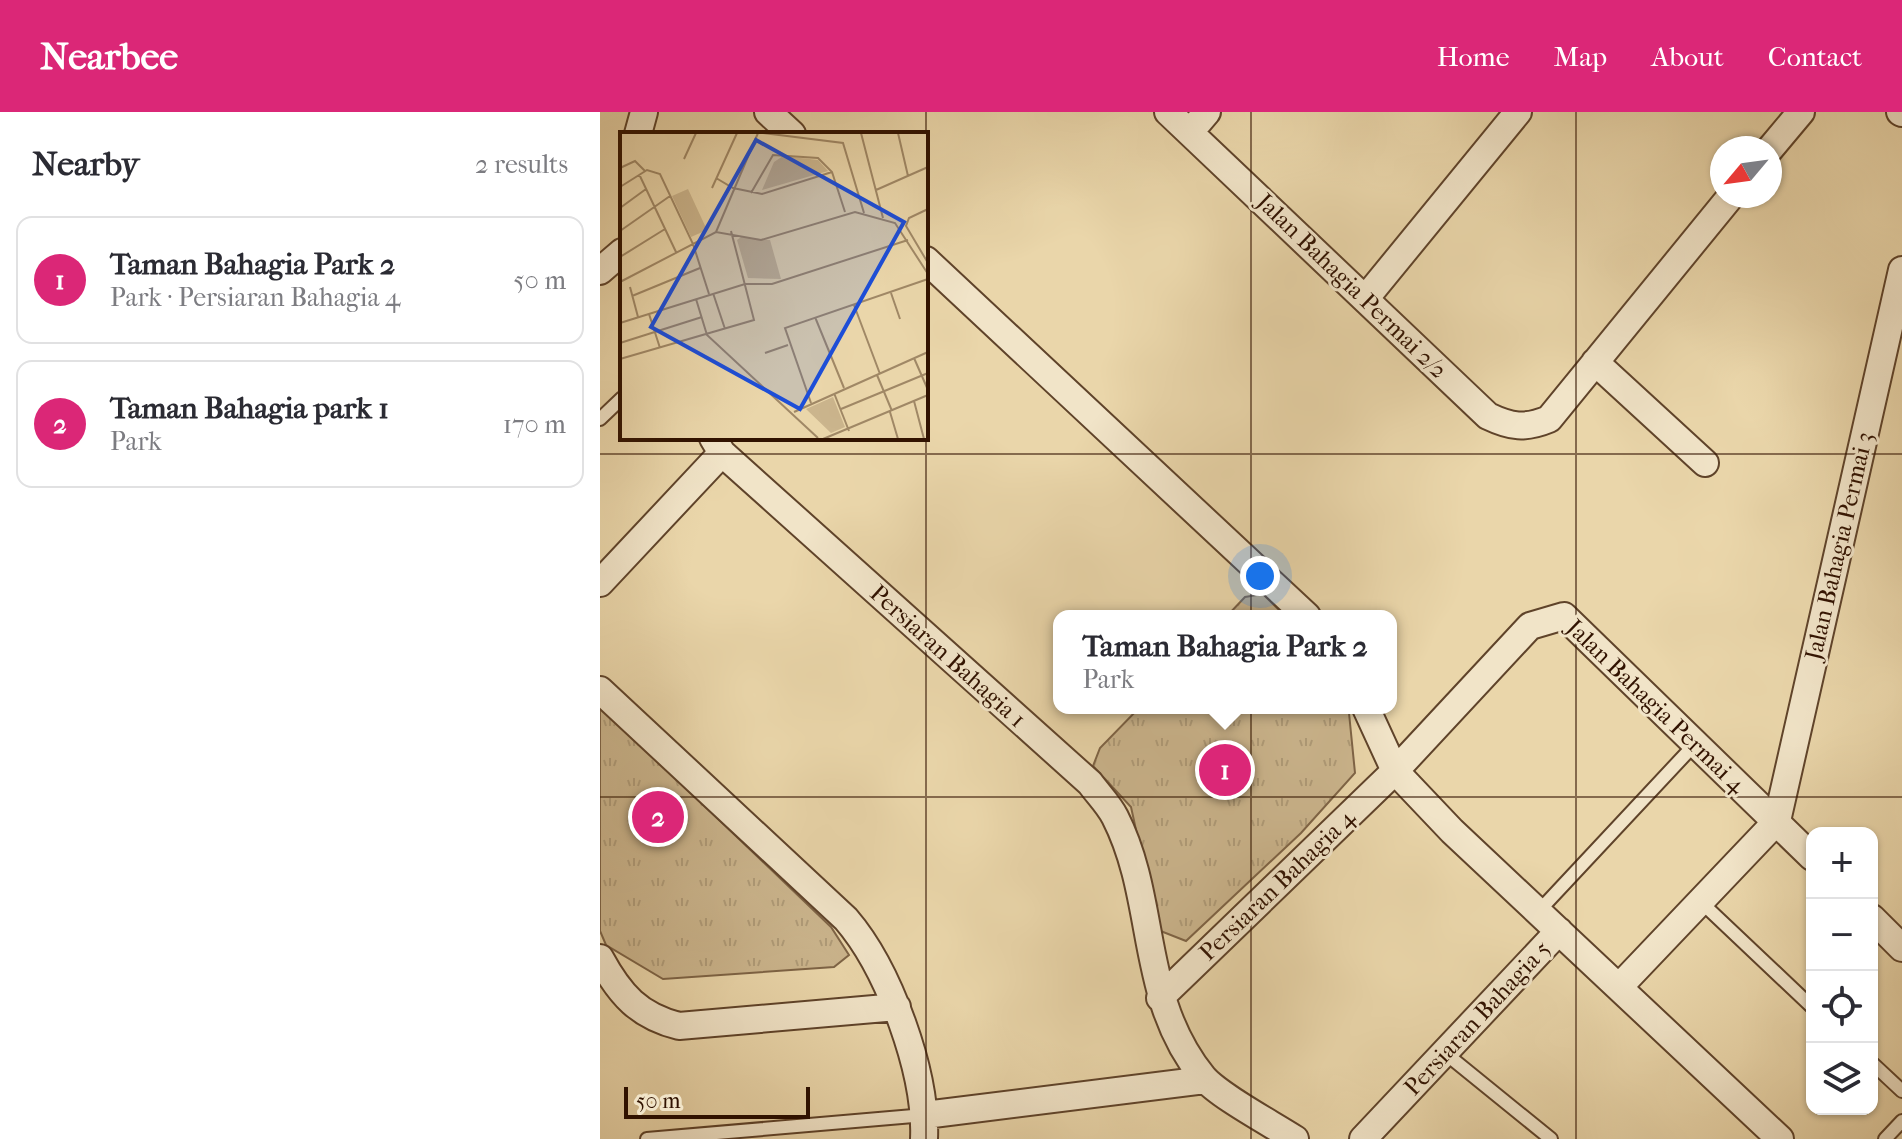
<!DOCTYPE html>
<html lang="en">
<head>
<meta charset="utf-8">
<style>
  body { margin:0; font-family:"IM FELL French Canon",serif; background:#f2f2f3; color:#2b2b33 }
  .controls { position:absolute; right:24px; bottom:24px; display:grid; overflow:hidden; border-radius:16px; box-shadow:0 2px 6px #0004 }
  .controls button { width:72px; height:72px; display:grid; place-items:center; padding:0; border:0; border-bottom:2px solid #e1e1e2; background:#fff; color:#2b2b33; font:40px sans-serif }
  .compass { position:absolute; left:1110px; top:24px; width:72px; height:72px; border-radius:50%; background:#fff; box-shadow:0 2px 6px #0004; rotate:241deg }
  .scale { position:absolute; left:24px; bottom:20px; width:186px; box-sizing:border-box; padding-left:8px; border:4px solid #311200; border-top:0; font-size:22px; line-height:28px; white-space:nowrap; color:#311200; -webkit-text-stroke:6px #f1e4c8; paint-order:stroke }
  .you { position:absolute; left:660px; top:464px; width:28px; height:28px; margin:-20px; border:6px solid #fff; border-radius:50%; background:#1a73e8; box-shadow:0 0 0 12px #1a73e833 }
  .badge { display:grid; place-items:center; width:52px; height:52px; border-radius:50%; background:#db2777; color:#fff; font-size:26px; font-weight:700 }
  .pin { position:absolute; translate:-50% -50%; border:4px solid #fff; box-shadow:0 2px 8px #0006 }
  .popup { position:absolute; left:453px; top:498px; width:344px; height:104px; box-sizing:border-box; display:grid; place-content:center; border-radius:16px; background:#fff; filter:drop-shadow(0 2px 6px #0005); font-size:26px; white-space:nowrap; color:#7c7c81 }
  .popup b { font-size:30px; color:#2b2b33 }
  .popup::after { content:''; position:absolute; left:50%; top:100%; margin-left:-16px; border:16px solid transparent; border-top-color:#fff }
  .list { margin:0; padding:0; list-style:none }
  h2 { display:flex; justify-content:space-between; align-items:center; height:104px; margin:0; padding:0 32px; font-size:34px }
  h2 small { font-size:26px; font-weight:400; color:#7c7c81 }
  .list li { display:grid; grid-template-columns:52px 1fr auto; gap:24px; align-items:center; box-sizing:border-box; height:128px; margin:0 16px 16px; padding:0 16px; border:2px solid #e1e1e2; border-radius:16px }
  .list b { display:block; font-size:30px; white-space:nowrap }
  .list p { margin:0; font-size:26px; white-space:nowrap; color:#7c7c81 }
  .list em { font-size:26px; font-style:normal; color:#7c7c81 }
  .icon { flex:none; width:44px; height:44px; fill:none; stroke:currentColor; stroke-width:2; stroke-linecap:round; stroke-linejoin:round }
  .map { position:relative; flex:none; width:1302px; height:1027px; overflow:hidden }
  header { display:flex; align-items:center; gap:48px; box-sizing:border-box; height:112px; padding:0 40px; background:#db2777; color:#fff }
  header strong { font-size:38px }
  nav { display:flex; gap:44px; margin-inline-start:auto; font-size:28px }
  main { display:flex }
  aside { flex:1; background:#fff }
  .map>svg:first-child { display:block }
</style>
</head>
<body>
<header>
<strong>Nearbee</strong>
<nav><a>Home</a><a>Map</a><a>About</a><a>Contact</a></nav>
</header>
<main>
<aside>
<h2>Nearby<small>2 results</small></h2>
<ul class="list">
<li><span class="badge">1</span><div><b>Taman Bahagia Park 2</b><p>Park · Persiaran Bahagia 4</p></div><em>50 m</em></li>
<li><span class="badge">2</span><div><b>Taman Bahagia park 1</b><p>Park</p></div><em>170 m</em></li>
</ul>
</aside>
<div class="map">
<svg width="1302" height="1027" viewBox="0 0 1302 1027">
  <defs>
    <pattern id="park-tufts" width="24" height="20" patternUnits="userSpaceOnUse" patternTransform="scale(2)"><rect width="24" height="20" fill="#cbb58d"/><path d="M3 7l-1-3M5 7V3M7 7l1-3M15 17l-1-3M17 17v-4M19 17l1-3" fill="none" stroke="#af9b78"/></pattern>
  </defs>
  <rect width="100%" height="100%" fill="#ead6aa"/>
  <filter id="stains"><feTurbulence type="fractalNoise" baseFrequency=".0025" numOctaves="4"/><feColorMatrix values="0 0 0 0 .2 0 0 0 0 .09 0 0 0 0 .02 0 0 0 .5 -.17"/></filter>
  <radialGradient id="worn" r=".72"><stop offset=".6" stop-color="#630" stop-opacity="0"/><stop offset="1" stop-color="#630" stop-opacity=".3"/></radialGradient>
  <path fill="url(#park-tufts)" stroke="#7e6446" stroke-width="2" d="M663,482l22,22h-58l18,-19z
    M0,594l231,221 18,28 -15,12 -171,12 -57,-34 -6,-14z
    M539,596h207l3,5 6,60 -54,60 -115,108 -28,-11 -27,-123 -38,-41 7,-18z"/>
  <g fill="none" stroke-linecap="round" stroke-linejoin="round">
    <g stroke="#5f432a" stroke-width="16">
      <path id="service" d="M0,307l22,-21
        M1101,790l111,105
        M938,800l158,-169
        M845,941l106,86
        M1272,951l30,28
        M47,1027l278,-24
        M1285,1027l17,-18"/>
    </g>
    <g stroke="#5f432a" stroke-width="30">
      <path id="minor" d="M168,0l24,22
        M568,0l320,304c23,11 37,13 61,3l182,-223
        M1300,0l2,1
        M590,20l17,-20
        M38,22l6,-22
        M1170,37l31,-37
        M326,148l381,356
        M0,159l22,-19
        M765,187l153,-187
        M995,250l110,101
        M113,326l9,15 368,330c8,11 19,22 25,34 43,84 23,180 88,260 16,19 69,47 92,62
        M0,471l122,-130
        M0,578l246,229c43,50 81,154 78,220
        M766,596l29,63 57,60 328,308
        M1272,806l30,30
        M0,846c20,37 39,58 79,68l218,-19
        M1019,875l158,-166 125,-551
        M560,886l235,-227 135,-145 34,-10 248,241
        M325,1003l280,-35
        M763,1027l196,-208"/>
    </g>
    <use href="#service" stroke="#f1e4c8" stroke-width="12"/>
    <use href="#minor" stroke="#f1e4c8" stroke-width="26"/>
  </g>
  <path fill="none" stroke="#311200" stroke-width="2" stroke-opacity="0.55" d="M326,0v22M651,0v1027M976,0v1027M326,326v701M0,342h1302M0,685h1302"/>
  <g text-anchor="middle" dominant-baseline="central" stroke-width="6" stroke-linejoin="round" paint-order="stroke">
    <g font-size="24" fill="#311200" stroke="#f1e4c8">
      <text transform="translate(752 174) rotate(44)">Jalan Bahagia Permai 2/2</text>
      <text transform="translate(1239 434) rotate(-77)">Jalan Bahagia Permai 3</text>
      <text transform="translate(348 544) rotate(42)">Persiaran Bahagia 1</text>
      <text transform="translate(1056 594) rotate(44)">Jalan Bahagia Permai 4</text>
      <text transform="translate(677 773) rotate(-44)">Persiaran Bahagia 4</text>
      <text transform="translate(877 906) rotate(-47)">Persiaran Bahagia 5</text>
    </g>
  </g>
  <g transform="translate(20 20)">
    <rect width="308" height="308" fill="#ead6aa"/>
    <path d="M163,24l35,4 10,11 -66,19 12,-28zM68,57l19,41 -16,7 -19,-41zM121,105l29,3 11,39 -33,-1 -11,-38zM213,265l12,30 -14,6 -25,-24z" fill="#cbb58d"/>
    <path fill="none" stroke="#a08866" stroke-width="2" d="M143,1l80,10 21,70M241,1l22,85M278,1l10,43M64,27l12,-26M0,36l15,-7 10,10M19,42l37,78M96,46l17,10 29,6 70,-22M0,55l27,-17 13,4 33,70 16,50M92,56l25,-55M256,58l52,-23M131,61l22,-38 45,3 14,14 13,40M0,76l26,-19M308,77l-19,9 -3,8 22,37M0,99l50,-35M96,100l42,-99M0,125l45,-28M0,150l96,-50 45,8 94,-28 40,11 33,51M10,155l8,30M93,161l12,36M271,161l9,26M12,164l68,-28M76,167l11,36 111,103M234,173l26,69M29,182l11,34M195,185l29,71M0,191l125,-39h27l136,-44M0,211l82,-26M145,221l23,-8M294,226l14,32M0,227l134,-39 -23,-89M257,243l15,36M214,261l15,38M294,269l10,38M191,271l-26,-75 143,-49M221,277l87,-36M174,280l134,-60M270,280l8,27M203,307l105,-44"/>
    <path fill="#1d4ed8" fill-opacity="0.15" stroke="#1d4ed8" stroke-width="4" d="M136,8l148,82 -104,187 -149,-82z"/>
    <rect width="308" height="308" fill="none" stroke="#311200" stroke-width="4"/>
  </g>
  <rect width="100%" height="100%" filter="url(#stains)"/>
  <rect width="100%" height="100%" fill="url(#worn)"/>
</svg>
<div class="controls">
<button>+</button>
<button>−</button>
<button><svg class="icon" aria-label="locate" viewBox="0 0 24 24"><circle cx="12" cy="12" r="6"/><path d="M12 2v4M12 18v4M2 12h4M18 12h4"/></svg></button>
<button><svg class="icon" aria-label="layers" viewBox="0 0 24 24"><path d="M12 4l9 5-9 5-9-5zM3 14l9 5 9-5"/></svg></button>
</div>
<svg class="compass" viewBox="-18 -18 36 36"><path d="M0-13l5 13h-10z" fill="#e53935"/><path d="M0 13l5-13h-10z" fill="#7c7c81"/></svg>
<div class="scale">50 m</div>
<div class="you"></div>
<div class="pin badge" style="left:625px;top:658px">1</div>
<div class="popup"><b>Taman Bahagia Park 2</b>Park</div>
<div class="pin badge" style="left:58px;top:705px">2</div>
</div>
</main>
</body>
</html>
